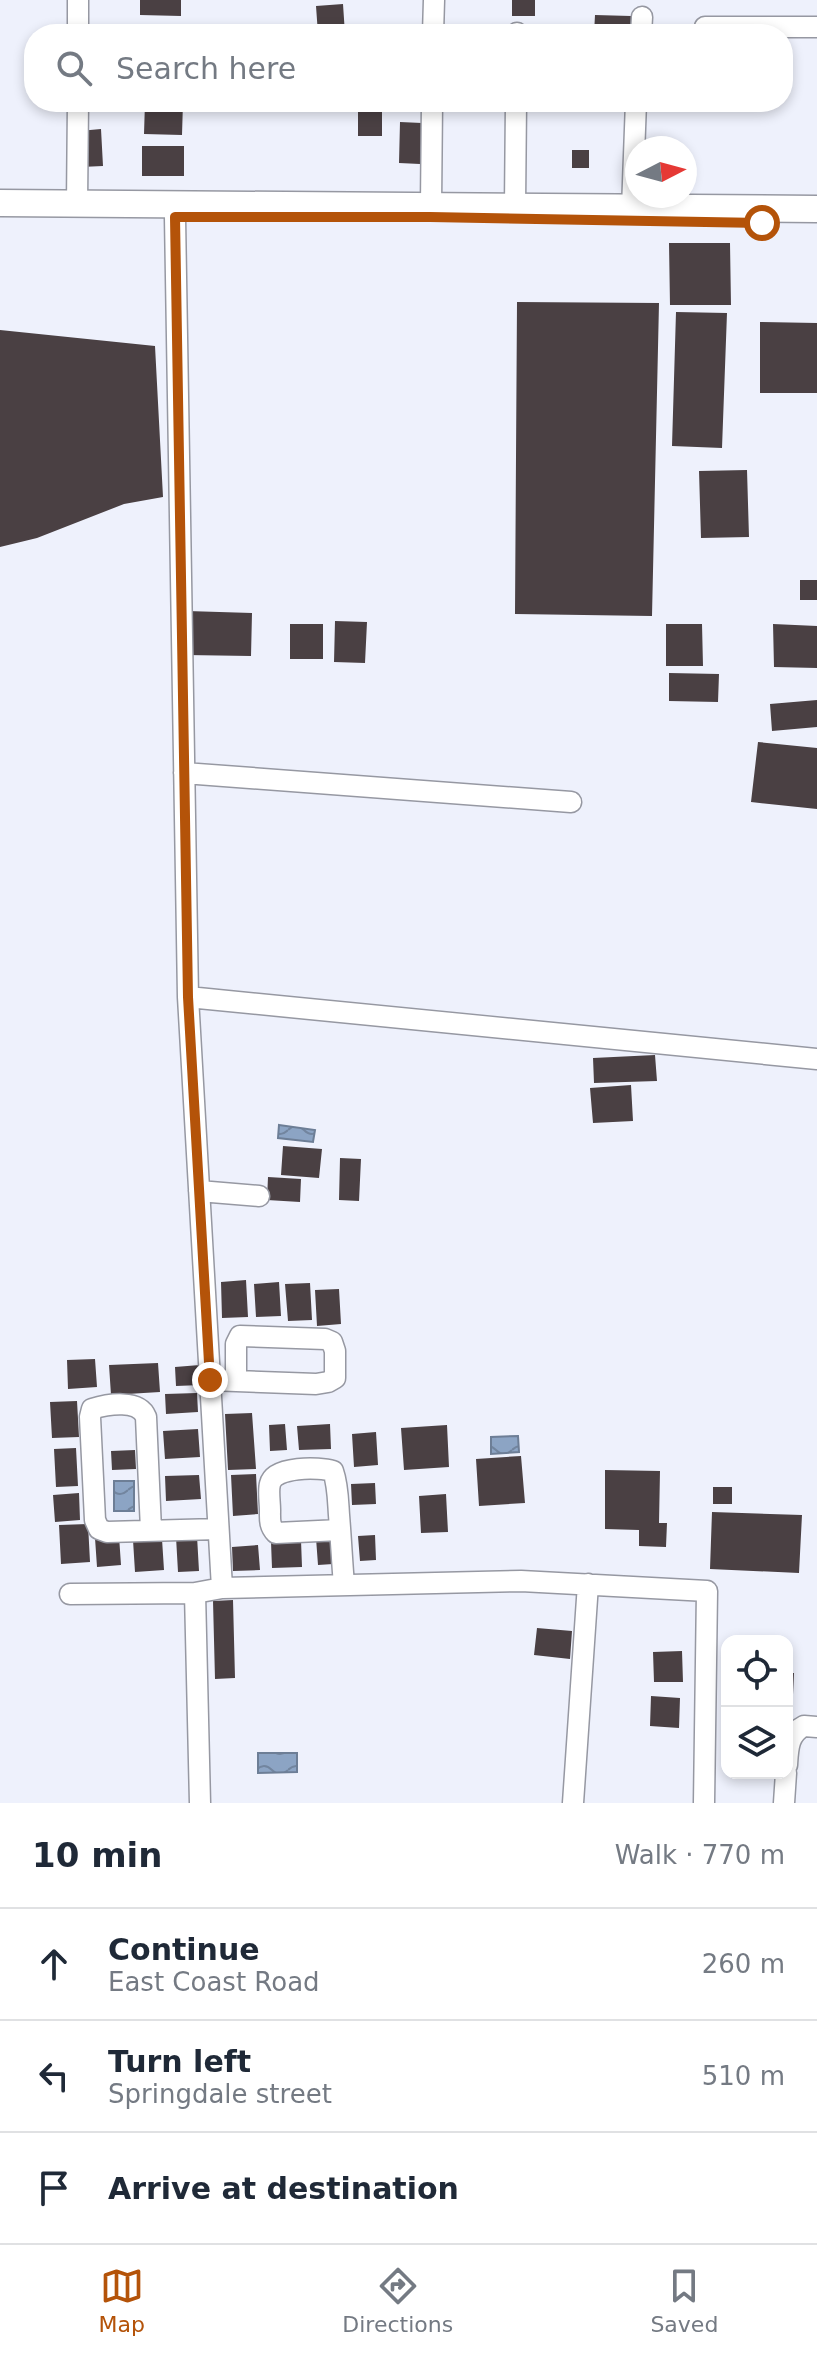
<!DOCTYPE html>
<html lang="en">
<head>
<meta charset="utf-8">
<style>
  body { margin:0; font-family:"DejaVu Sans",sans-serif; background:#f6f6f7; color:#1f2937 }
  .controls { position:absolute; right:24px; bottom:24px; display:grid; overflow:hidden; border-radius:16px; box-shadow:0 4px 12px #0003 }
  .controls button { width:72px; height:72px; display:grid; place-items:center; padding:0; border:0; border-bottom:2px solid #e0e1e3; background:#fff; color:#1f2937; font:40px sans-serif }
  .compass { position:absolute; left:625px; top:136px; width:72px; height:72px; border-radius:50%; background:#fff; box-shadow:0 4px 12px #0003; rotate:84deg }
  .stop { position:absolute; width:24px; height:24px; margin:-18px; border:6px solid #b45309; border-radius:50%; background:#fff }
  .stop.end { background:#b45309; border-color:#fff; box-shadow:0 2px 8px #0008 }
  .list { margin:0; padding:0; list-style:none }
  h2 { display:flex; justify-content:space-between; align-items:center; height:104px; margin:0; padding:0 32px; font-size:34px }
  h2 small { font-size:26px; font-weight:400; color:#747a83 }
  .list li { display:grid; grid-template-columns:52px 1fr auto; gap:24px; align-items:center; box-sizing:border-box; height:112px; padding:0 32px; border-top:2px solid #e0e1e3 }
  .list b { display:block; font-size:30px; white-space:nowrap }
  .list p { margin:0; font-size:26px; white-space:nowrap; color:#747a83 }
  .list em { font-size:26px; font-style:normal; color:#747a83 }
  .icon { flex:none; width:44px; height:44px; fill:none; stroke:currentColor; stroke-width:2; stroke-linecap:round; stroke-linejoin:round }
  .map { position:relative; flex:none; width:817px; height:1803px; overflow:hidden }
  .search { position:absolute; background:#fff; box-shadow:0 4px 12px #0003; left:24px; right:24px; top:24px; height:88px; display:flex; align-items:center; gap:20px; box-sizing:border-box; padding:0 28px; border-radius:32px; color:#747a83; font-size:30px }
  .sheet { height:440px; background:#fff }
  nav { display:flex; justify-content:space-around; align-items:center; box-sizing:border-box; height:112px; border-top:2px solid #e0e1e3; background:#fff; font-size:22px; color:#747a83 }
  nav a { display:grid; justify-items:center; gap:4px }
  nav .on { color:#b45309 }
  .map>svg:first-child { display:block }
</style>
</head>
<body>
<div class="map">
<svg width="817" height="1803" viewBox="0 0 817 1803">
  <defs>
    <pattern id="water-waves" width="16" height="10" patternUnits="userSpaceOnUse" patternTransform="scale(2)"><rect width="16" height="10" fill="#8ca4c4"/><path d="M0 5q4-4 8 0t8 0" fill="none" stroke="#72859f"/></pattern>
  </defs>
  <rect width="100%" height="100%" fill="#eef1fc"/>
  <path fill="url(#water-waves)" stroke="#6d7e96" stroke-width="2" d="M279,1125l36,5 -2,12 -35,-4z
    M518,1436l1,16 -28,2v-17z
    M114,1481h20v30h-20z
    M258,1753h39v19l-39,1z"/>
  <path fill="#4a4043" d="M140,0h41v16l-41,-1z
    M512,0h23v16h-23z
    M343,4l2,30h-27l-2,-28z
    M595,15l36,1v18h-37z
    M145,102h38l-1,33 -38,-1z
    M358,102h24v34h-24z
    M400,102h21l1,5h-22z
    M400,122l22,1 -2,41 -21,-1z
    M101,129l2,37 -22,1 -2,-36z
    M142,146h42v30h-42z
    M572,150h17v18h-17z
    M669,243h61l1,62h-61z
    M517,302l142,1 -7,313 -137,-2z
    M676,312l51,1 -5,135 -50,-2z
    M760,322l57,1v70h-57z
    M0,330l155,16 8,151 -39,7 -87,34 -37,9z
    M747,470l2,67 -48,1 -2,-67z
    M800,580h17v20h-17z
    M187,611l65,2 -1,43 -65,-1z
    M335,621l32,1 -2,41 -31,-1z
    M290,624h33v35h-33z
    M666,624h36l1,42h-37z
    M773,624l44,2v42l-43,-1z
    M669,673l50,1 -1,28 -49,-1z
    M817,700v27l-45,4 -2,-27z
    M758,742l59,6v61l-66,-7z
    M655,1055l2,26 -63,2 -1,-25z
    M631,1085l2,36 -40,2 -3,-35z
    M283,1146l39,3 -3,29 -38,-3z
    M340,1158l21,1 -2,42 -20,-1z
    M268,1177l33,2 -1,23 -33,-2z
    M246,1280l2,37 -26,1 -1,-36z
    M279,1282l2,34 -25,1 -2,-33z
    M310,1283l2,37 -24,1 -3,-37z
    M339,1289l2,35 -24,2 -2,-36z
    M95,1359l2,28 -29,2 -1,-29z
    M158,1363l2,29 -49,3 -2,-30z
    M200,1365l1,20 -25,1 -1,-19z
    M197,1393l1,19 -32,2 -1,-20z
    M77,1401l2,36 -27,1 -2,-36z
    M252,1413l4,56 -28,1 -3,-56z
    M285,1424l2,26 -17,1 -1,-26z
    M330,1424l1,25 -32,1 -2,-24z
    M447,1425l2,42 -45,3 -3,-42z
    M198,1429l2,28 -35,2 -2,-28z
    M376,1432l2,33 -24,2 -2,-33z
    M76,1448l2,38 -22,1 -2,-38z
    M135,1450l1,19 -24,1 -1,-19z
    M521,1456l4,47 -46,3 -3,-47z
    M605,1470l55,1 -1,52h8l-1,24 -27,-1v-16l-34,-1z
    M256,1474l2,40 -25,2 -2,-41z
    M199,1475l2,24 -35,2 -1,-25z
    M375,1483l1,21 -24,1 -1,-21z
    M713,1487h19v17h-19z
    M79,1493l1,27 -25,2 -2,-27z
    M446,1494l2,38 -27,1 -2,-37z
    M712,1512l90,3 -3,58 -89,-4z
    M88,1524l2,38 -29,2 -2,-39z
    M375,1535l1,25 -16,1 -2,-25z
    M119,1536l2,29 -24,2 -2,-29z
    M197,1536l2,35 -21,1 -2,-35z
    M316,1538h15l2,26 -15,1z
    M162,1539l2,31 -29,2 -2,-32z
    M301,1540l1,27 -30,1 -1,-26z
    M258,1545l2,25 -27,1 -1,-24z
    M233,1600l2,78 -20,1 -2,-78z
    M537,1628l35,3 -2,28 -36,-4z
    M682,1651l1,31h-29l-1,-30z
    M787,1673h7l-2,43h-5z
    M651,1696l29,2 -1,30 -29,-2z"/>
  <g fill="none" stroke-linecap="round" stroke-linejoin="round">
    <g stroke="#9698a2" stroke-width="23">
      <path id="minor" d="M705,27h112
        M78,34v-34
        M433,34l1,-34
        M517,34v-1
        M641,34l1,-17
        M77,204l1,-102
        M431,205l1,-103
        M515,206l1,-104
        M632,209l4,-107
        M175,217l13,780 34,591
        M184,773l387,29
        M188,997l629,62
        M199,1191l60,5
        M210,1380l106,4 12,-2 7,-4v-27l-3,-9 -7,-3 -85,-3 -4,8v37
        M151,1530l-5,-113c-7,-18 -38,-13 -54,-8l-2,8 5,103 4,9 8,3 111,-3
        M340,1530l-64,3c-7,-7 -6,-14 -6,-23 0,-8 -2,-19 0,-26 4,-18 49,-17 63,-13 5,14 5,30 6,44 2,24 3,47 5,70
        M195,1593l5,210
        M70,1594l125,-1 27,-5 299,-7 186,10 -3,212
        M787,1765c1,-16 1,-31 17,-39l13,1
        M573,1803l15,-219
        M784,1803l2,-30"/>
    </g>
    <g stroke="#9698a2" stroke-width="29">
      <path id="major" d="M0,203l817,6"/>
    </g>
    <use href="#minor" stroke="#fff" stroke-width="20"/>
    <use href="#major" stroke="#fff" stroke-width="26"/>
  </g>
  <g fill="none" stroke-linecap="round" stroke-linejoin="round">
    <path stroke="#b45309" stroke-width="10" d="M210,1380l-22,-383 -13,-780h255l332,6"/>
  </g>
</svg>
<div class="controls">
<button><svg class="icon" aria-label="locate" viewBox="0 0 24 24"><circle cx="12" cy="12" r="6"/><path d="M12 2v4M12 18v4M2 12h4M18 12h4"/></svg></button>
<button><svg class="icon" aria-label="layers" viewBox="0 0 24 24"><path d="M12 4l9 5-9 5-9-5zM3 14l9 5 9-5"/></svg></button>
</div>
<svg class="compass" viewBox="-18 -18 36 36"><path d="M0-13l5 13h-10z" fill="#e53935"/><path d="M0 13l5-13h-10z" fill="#747a83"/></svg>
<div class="stop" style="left:762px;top:223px"></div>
<div class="stop end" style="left:210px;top:1380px"></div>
<div class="search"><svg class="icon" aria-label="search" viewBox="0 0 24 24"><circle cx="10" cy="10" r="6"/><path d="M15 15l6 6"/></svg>Search here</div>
</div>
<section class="sheet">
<h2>10 min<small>Walk · 770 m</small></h2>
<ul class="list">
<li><svg class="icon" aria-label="ahead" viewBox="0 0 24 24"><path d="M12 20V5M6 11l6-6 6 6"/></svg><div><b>Continue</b><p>East Coast Road</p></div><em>260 m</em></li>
<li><svg class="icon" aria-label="left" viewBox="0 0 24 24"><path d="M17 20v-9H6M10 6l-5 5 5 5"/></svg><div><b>Turn left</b><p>Springdale street</p></div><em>510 m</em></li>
<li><svg class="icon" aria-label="arrive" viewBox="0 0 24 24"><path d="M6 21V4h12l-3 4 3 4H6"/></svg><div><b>Arrive at destination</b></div></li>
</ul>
</section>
<nav>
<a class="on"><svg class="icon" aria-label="map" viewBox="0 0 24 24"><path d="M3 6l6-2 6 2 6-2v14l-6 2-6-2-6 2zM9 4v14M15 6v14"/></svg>Map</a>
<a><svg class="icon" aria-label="directions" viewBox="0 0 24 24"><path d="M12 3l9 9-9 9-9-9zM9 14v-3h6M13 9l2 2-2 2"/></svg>Directions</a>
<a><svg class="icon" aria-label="saved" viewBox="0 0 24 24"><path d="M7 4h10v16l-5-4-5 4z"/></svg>Saved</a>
</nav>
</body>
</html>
